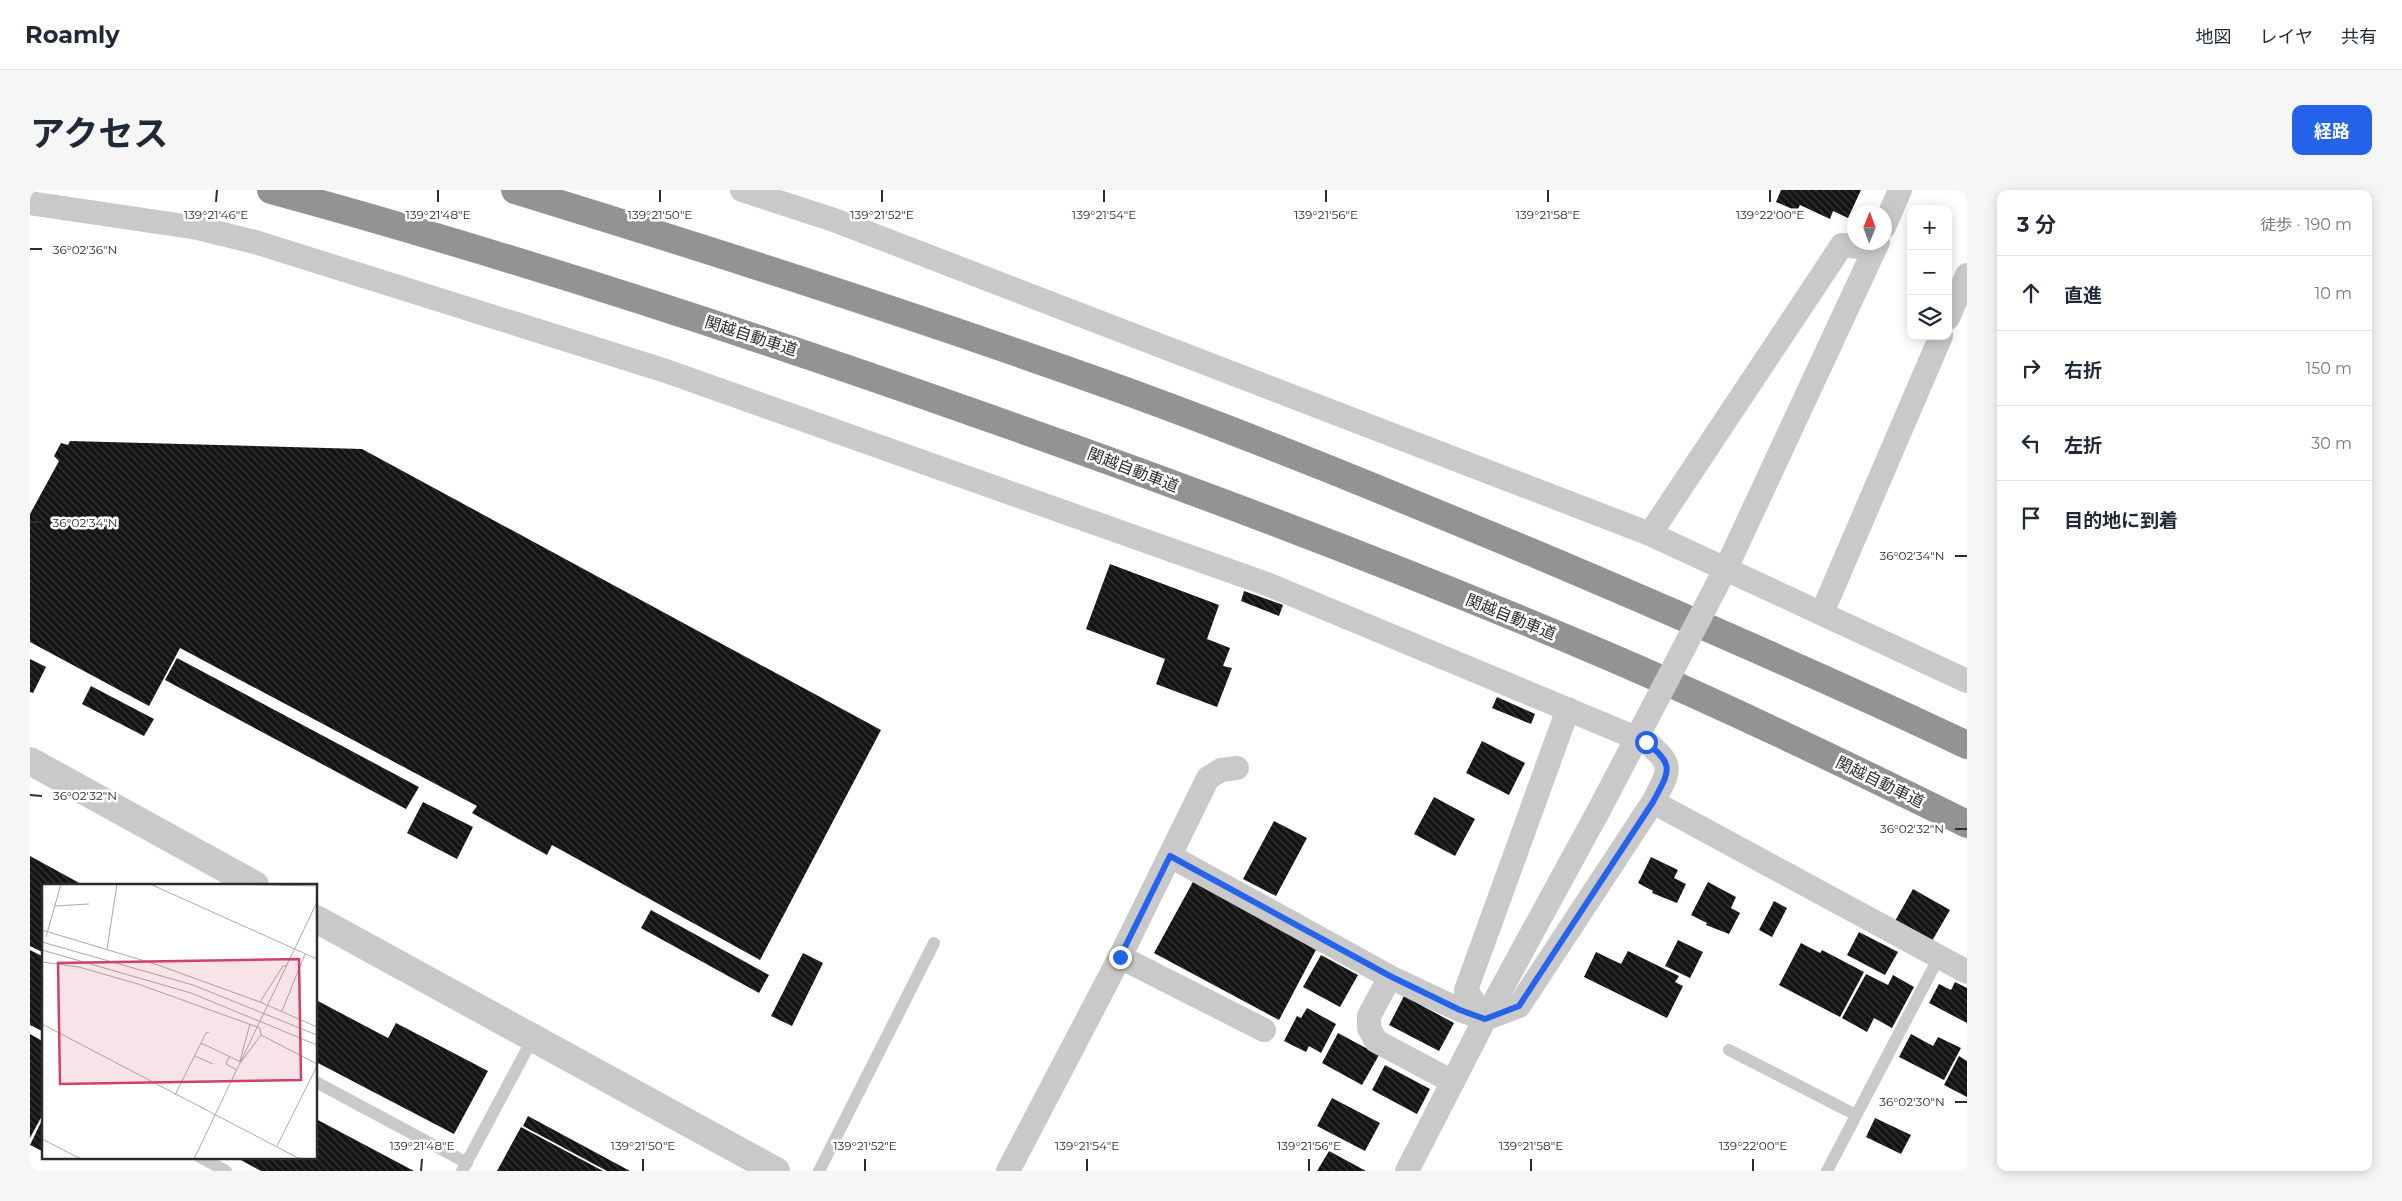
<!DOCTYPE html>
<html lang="ja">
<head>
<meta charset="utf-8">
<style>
  body { margin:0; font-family:Montserrat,"Noto Sans JP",sans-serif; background:#f6f6f7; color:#1f2937 }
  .controls { position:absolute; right:15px; top:15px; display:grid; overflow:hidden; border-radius:10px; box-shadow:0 2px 12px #0003 }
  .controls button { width:45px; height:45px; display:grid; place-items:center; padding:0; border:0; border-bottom:1px solid #e0e1e3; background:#fff; color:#1f2937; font:25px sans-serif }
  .compass { position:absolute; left:1817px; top:15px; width:45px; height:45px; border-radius:50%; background:#fff; box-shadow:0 2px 12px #0003; rotate:1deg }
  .stop { position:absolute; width:15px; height:15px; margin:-11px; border:4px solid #2563eb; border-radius:50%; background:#fff }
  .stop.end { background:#2563eb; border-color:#fff; box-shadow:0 1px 5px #0008 }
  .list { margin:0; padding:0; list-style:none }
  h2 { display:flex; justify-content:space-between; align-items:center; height:65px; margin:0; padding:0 20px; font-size:21px }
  h2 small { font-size:16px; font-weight:400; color:#747a83 }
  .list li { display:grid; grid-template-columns:32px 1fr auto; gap:15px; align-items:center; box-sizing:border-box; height:75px; padding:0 20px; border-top:1px solid #e0e1e3 }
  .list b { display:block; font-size:19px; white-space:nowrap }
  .list em { font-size:16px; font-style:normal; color:#747a83 }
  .icon { flex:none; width:28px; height:28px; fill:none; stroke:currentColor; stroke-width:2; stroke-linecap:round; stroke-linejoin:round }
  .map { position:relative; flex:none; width:1937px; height:981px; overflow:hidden; border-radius:10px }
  header { display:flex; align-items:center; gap:30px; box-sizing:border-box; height:70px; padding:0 25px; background:#fff; border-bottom:1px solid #e0e1e3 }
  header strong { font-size:24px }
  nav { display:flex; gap:28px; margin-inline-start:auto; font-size:18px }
  .intro { display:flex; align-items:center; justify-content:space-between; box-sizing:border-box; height:120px; padding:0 30px }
  h1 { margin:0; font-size:35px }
  .button { padding:12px 22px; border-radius:10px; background:#2563eb; color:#fff; font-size:18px; font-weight:700 }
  main { display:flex; gap:30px; padding:0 30px }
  aside { flex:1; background:#fff; border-radius:10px; box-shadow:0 2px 12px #0003 }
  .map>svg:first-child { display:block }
</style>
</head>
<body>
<header>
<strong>Roamly</strong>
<nav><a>地図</a><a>レイヤ</a><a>共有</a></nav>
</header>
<div class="intro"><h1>アクセス</h1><a class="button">経路</a></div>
<main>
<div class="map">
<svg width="1937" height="981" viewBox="0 0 1937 981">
  <defs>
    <pattern id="building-back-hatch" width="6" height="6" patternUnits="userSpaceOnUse" patternTransform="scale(1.25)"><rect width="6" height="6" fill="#131313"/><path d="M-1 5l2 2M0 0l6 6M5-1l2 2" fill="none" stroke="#363636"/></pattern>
  </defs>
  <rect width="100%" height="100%" fill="#fff"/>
  <path fill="url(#building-back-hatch)" d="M1751,0h80l-13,28 -15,-7 -3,8 -30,-14 -3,6 -21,-9z
    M40,251l292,8 519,281 -121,230 -208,-115 -5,10 -75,-42 5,-7 -297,-158 -31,58 -119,-64v-128l29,-53 -5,-5 7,-13 7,2z
    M1080,374l109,41 -12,34 23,9 -7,18 9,2 -15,39 -61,-23 9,-25 -79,-30z
    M1214,401l39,14 -4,11 -38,-15z
    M147,468l242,129 -13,22 -241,-129z
    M0,469l16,8 -13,26 -3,-1z
    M61,496l63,33 -10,17 -62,-32z
    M1467,507l38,17 -4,10 -39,-16z
    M1452,551l43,22 -16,32 -43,-22z
    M1404,607l41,22 -20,37 -41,-22z
    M393,612l50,25 -16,32 -50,-26z
    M1244,631l33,17 -31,58 -33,-17z
    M0,666l53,29h-39v68l-14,-7z
    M1621,667l27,13 -4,8 12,6 -9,19 -25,-10 1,-2 -15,-8z
    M1164,690l124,66 -39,74 -125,-67z
    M1678,692l28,15 -5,11 9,5 -11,21 -23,-9 1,-2 -16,-8z
    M1883,699l37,21 -18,31 -37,-20z
    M1744,711l13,7 -15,29 -13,-7z
    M621,720l118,65 -10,18 -118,-65z
    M1829,742l39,20 -13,23 -38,-20z
    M1648,750l25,12 -13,26 -25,-12z
    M1771,753l19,10 2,-3 42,22 -24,45 -61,-32z
    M0,760l14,7v75l-14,-7z
    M1598,761l51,25 -4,6 8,4 -16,32 -83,-41 12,-25 25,12z
    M773,763l20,10 -31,63 -21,-10z
    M1291,765l37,20 -18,32 -37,-20z
    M1836,784l22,11 5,-10 21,12 -22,41 -18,-10 -7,14 -25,-14z
    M1925,792l12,6v35l-38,-20 10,-19 12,6z
    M1374,806l50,27 -15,28 -50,-26z
    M286,810l72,38 8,-15 92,48 -34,63 -138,-72z
    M1277,818l29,16 -15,29 -12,-7 -3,6 -22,-11 13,-25 4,2z
    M1308,843l41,22 -17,30 -40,-22z
    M0,844l14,8v70l-14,26z
    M1881,844l22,12 5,-9 23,11 -17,32 -45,-23z
    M1929,866l8,5v36l-23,-12z
    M1355,875l45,24 -13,25 -45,-24z
    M1302,908l48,25 -15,28 -48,-25z
    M14,926v36l-14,-7z
    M498,926l102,55h-23l-84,-45z
    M1845,928l36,17 -10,19 -35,-17z
    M286,929l98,52h-153l-26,-14h81z
    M491,937l82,44h-106z
    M1299,961l37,20h-49z"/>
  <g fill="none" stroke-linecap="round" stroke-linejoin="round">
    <path stroke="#c9c9c9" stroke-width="12" d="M1699,860l127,65
      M286,892l151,81
      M170,967l26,14
      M432,981l71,-133
      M789,981l115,-228
      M1797,981l112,-214"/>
    <path stroke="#c9c9c9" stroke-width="24" d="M712,0l92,30 816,314 192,-289 33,4
      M0,13l168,25 57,14 411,129 601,213 379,158c30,24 23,29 7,60l-134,204 -34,13 -25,-9 -70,-33 -220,-121
      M1854,37l16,-37
      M1918,128l19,-43
      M1620,344l317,147
      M1699,372l149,-320
      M1792,423l119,-277
      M1623,612l314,170
      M1090,767l144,73
      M1360,787l-21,39v12l7,13 77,41
      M1455,829l-19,-29 102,-281
      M978,981l112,-214 88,-179 13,-8 16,-2
      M1377,981l78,-152 114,-209"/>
    <path stroke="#c9c9c9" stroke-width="28" d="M0,571l225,124
      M286,729l460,252"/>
    <path stroke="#939393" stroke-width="28" d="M241,0c235,64 465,139 695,220 212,74 423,153 630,241 125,53 249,113 371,173
      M485,0c199,61 398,125 594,195 145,52 287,111 429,170 144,61 288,123 429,190"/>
    <path stroke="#c9c9c9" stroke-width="24" d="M1569,620l130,-248"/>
  </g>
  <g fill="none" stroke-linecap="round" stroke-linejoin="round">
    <path stroke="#2563eb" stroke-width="6" d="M1090,767l50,-101 220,120 70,34 25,9 34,-13 134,-204c16,-31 23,-36 -7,-60"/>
  </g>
  <path fill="none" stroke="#2c2c2c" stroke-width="2" d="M186,12l1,-12M408,12v-12M630,12v-12M852,12v-12M1074,12v-12M1296,12v-12M1518,12v-12M1740,12v-12M0,59h12M0,332h12M1925,366h12M0,605l12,1M1925,639h12M1925,912h12M391,981l1,-12M613,981v-12M835,981v-12M1057,981v-12M1279,981v-12M1501,981v-12M1723,981v-12"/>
  <g text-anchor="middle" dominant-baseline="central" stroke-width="5" stroke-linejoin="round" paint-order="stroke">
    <g font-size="16" fill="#2c2c2c" stroke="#fff">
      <text transform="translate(721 146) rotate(18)">関越自動車道</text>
      <text transform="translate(1103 280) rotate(21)">関越自動車道</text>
      <text transform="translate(1481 427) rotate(22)">関越自動車道</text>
      <text transform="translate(1850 592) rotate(26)">関越自動車道</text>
    </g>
  </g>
  <g transform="translate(12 694)">
    <rect width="275" height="275" fill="#fff"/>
    <path fill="none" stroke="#ababab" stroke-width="1" d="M20,0h48M108,0l167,75M184,0l91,2M13,22l34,-2M0,46l116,35 102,37 23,-36h4M4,53l15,-53M0,58l151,43 124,50M65,65l10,-65M0,66l149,43 126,52M0,78l37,5 59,17 122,44 1,7 -20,27M218,118l57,25M240,127l23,-57M0,140l258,135M219,151l56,29M159,159l40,19M153,172l18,8M187,173l-3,7 11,6M198,177l10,-37M133,211l31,-62 3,-1M0,255l39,20M235,262l40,-80M152,275l123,-257"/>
    <path fill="#d04166" fill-opacity="0.15" stroke="#d04166" stroke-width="2.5" d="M257,75l2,121 -241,4 -2,-121z"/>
    <rect width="275" height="275" fill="none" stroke="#2c2c2c" stroke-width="2.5"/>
  </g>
  <g font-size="12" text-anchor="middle" fill="#2c2c2c" stroke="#fff" stroke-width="5" stroke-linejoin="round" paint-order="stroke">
    <text x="186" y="29">139°21'46"E</text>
    <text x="408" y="29">139°21'48"E</text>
    <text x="630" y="29">139°21'50"E</text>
    <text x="852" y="29">139°21'52"E</text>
    <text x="1074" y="29">139°21'54"E</text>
    <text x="1296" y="29">139°21'56"E</text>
    <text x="1518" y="29">139°21'58"E</text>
    <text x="1740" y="29">139°22'00"E</text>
    <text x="55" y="64">36°02'36"N</text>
    <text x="55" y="337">36°02'34"N</text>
    <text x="1882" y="370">36°02'34"N</text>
    <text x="55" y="610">36°02'32"N</text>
    <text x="1882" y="643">36°02'32"N</text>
    <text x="1882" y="916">36°02'30"N</text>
    <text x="392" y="960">139°21'48"E</text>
    <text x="613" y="960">139°21'50"E</text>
    <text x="835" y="960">139°21'52"E</text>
    <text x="1057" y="960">139°21'54"E</text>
    <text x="1279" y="960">139°21'56"E</text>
    <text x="1501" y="960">139°21'58"E</text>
    <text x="1723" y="960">139°22'00"E</text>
  </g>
</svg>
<div class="controls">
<button>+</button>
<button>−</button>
<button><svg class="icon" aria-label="layers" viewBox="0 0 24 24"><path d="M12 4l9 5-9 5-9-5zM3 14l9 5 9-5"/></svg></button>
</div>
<svg class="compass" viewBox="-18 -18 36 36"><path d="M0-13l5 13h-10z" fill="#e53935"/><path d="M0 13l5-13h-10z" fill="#747a83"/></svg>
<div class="stop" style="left:1616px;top:552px"></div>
<div class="stop end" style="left:1090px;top:767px"></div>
</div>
<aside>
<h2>3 分<small>徒歩 · 190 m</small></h2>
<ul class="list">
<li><svg class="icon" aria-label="ahead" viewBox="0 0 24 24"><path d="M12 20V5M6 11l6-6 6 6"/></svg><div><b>直進</b></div><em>10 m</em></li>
<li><svg class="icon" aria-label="right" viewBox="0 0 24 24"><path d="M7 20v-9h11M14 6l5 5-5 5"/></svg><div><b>右折</b></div><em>150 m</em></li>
<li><svg class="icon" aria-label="left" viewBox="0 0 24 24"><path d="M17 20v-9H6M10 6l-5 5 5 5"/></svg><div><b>左折</b></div><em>30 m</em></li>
<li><svg class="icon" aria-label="arrive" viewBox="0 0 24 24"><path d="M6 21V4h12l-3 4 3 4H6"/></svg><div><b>目的地に到着</b></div></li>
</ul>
</aside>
</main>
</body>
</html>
